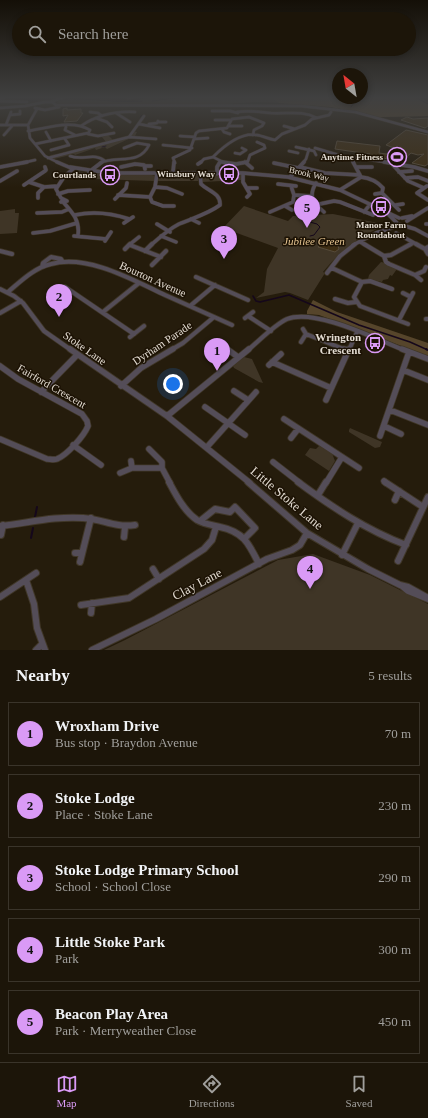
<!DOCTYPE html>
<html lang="en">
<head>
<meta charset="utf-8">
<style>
  body { margin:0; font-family:Georgia,serif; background:#292217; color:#f1f3f6 }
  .compass { position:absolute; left:332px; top:68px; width:36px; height:36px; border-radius:50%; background:#1c1509; box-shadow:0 2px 6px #0003; rotate:329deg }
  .you { position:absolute; left:173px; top:384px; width:14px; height:14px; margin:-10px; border:3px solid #fff; border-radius:50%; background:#1a73e8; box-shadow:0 0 0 6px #1a73e833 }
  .badge { display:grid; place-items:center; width:26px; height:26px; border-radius:50%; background:#da9af6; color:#111; font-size:13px; font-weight:700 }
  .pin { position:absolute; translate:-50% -33px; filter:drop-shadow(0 1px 2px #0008) }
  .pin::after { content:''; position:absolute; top:21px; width:14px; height:12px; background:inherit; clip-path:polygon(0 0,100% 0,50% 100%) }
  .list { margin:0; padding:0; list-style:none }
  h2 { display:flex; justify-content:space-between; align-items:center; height:52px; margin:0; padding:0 16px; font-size:17px }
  h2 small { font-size:13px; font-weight:400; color:#a09f9c }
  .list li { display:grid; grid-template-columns:26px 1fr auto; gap:12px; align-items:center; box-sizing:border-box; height:64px; margin:0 8px 8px; padding:0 8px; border:1px solid #3a342a; border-radius:0px }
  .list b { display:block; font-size:15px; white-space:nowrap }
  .list p { margin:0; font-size:13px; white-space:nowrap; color:#a09f9c }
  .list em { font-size:13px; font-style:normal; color:#a09f9c }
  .icon { flex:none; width:22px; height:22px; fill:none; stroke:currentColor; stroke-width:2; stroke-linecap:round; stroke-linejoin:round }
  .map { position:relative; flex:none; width:428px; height:650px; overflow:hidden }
  .search { position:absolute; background:#1c1509; box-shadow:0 2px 6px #0003; left:12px; right:12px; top:12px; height:44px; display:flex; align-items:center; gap:10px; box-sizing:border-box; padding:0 14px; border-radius:22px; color:#a09f9c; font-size:15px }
  .sheet { height:412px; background:#1c1509 }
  nav { display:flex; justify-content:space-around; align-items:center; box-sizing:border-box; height:56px; border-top:1px solid #3a342a; background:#1c1509; font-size:11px; color:#a09f9c }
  nav a { display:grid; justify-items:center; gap:2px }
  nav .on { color:#da9af6 }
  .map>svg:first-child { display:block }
</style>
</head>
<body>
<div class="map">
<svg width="428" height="650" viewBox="0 0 428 650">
  <rect width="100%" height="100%" fill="#251c0c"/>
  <path fill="#3f3526" d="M149,97h9l1,2 14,-2h247l8,5v14l-49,1 -48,-10 -23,-3 -52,-2 -46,3h-150l-3,-2c7,-11 59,-1 74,-2 6,0 12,-2 18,-4z
    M133,131l4,1 -2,4 -28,13 -2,-2 -9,3 -1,-2 -20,7 -1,-1 -20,5 -4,-4 11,-1 45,-12 -4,-5 6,-2 5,5 15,-4z
    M74,171l28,3 50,1 3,1 -1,5 -59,-2 -27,-5z
    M196,174l3,2 -1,5h-40l1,-5 3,-1z
    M205,174h35l1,1v5l-39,2v-7z
    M244,206l44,15 5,-5 40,-2 45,9 6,3c-25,10 -44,25 -61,46l2,1 -17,27 -18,-7 -5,-1 -29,6 8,-6 3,-23 11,-21 -55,-20z
    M15,209v4h4l-2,20 -17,1v-23z
    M381,262l5,1 11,6 -5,7 -2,-1 -2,4 -5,1 -1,2 -14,-3 1,-4z
    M244,357l8,2 11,24 -4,-1 -25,-14 -1,-2z
    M350,428l32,14 -2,5 -5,1 -26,-16v-2z
    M320,445l12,8 3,8 -6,10 -24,-16 5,-7 6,1z
    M313,554l57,21 58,29v46h-324l21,-10 153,-80z"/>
  <path fill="#56452b" d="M287,97h131l10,6v13l-49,1 -48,-10 -52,-4 -7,-5z
    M313,300l24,12 91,31v13l-109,-41 -12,-1v-3z"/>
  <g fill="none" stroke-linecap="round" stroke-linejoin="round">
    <path stroke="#15071b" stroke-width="1" d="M415,97l13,7
      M64,99c26,-1 52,4 78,2
      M24,100l13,1
      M152,101l30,-4
      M351,107l7,-9
      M140,117l2,-2
      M102,147l4,-1
      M306,221l11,3 3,3 -6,8 -4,1"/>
    <path stroke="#15071b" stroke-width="1.5" d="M253,296l3,5 4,1 29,-7 70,30 51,17 18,8"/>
    <path stroke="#15071b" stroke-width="2" d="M426,349l2,1
      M35,517l2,-10
      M31,538l2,-10"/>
  </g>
  <path fill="#3d2d13" stroke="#564b3a" d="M67,108v2l14,-1v4h2l-6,8 -13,1 4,-7 -5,1v-7z
    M407,117l6,2 15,-1v8l-3,2 -24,-8z
    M406,130l22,5v29l-3,2 -13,-3 12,-9 -6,1 -7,-2 -7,6 -9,1 -25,-4v-2l-35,-5 2,-8 43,5 -1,7 14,2 12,-3 -19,-7z
    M323,241l15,5 1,3 -4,3 -17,-5z"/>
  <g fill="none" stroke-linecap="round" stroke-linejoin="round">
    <g stroke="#403728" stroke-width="3.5">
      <path id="minor-far4" d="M128,98l6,-1
        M0,100l5,-3
        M0,101l27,1
        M50,102l14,-5
        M56,105l245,1 54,6 73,20
        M0,108l25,-2 20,-4h7l4,3
        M35,108l10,2 14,-3
        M37,109l-9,16 2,13 15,18 14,7
        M212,111h18l8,2
        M90,112l8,1 4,3
        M237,112c12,-2 22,0 34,1 17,1 31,-3 46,5
        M116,113l14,9
        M10,115l10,-1v-3
        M96,118l11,4 5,5
        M215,120h15
        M158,122h8
        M139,124l21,4
        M149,124l8,-1 1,-2
        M0,125h28
        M6,125l5,-13
        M81,126c16,-11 34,-15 54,-14
        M229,126h13
        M284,126l11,3
        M66,127l-1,3 10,5
        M222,129l2,3 6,2
        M28,131c20,-3 44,-12 62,-1l-2,4 10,2 16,-3
        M46,132l5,9
        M4,135l8,-9
        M180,136l15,1
        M129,137l27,2
        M194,139l14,-1
        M35,144l53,-11
        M163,145l29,3
        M296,147l18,4 2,4
        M315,148l27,8 50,7
        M51,150l18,-5 -4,-6
        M289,151l9,2
        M235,153l5,1 6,-4 -4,-2
        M70,156c12,5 25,-4 35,5
        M48,158l81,-21 15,-21
        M353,161l1,2
        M22,163l13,-3
        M100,163c17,-8 39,3 49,-18l-12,-2 -13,5
        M175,163l-2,-5 17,-8 6,-17 3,-2 28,-3 5,-9 17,-2 15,6 -2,3 -8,4 -1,5
        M200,163l4,-4 9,-2
        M225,163l-12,-6c10,-10 28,-25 44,-22 6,1 12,4 18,5l7,-6 23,-9 7,-6 17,-4 2,-3
        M246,163l2,-2 2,-6 15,-7 -1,-3 -7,-3
        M303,163l3,-4 3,-10"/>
    </g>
    <g stroke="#403728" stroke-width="4.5">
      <path id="minor-far3" d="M57,162l14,6
        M222,162l14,2 11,-2
        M245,162l7,6
        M384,162l30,5 14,4
        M274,163l24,5
        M198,164l3,-2
        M393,165l15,16 16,7
        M145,166h6
        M0,167l27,-5
        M70,167l38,6h135l45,4 52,13 59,28
        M121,167l14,-3 9,1 1,4
        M300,167l25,6 35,2
        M356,167h16
        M89,172l13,-10
        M173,172l1,-10
        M399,172l13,-1
        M157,173l-2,14 -5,10 2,5 11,4h11
        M243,173v9l7,12 -3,3
        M217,174v-7l3,-5
        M290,177l14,-15
        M361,177c9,1 16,4 22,11l-1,5 17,17
        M405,178l13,-1 10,4
        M0,181l17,-10
        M29,182l15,5 14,-1
        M316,183c-8,13 -3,20 8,29
        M278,184l18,2
        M24,185l21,-14 1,-1 -1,-3
        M427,186l-10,7 11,7
        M155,187l12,1 15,6
        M247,188h10
        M340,190l21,-13 -8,-15
        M58,194l10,-3 22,-1
        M375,194l7,-1
        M118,195l32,2
        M294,195l17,1
        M38,198v-5l6,-6
        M115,199l11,-11 1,-5
        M63,200l-2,2 6,-1 -6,-3 -5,-9 8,-12 10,-9
        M64,203c9,10 16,18 14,32
        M315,205l19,-4 6,1 33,13
        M396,205l7,-1
        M285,206l7,4
        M270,212l23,-10 1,-7 -3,-9
        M364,212l4,-5
        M37,213l25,-1 7,-3
        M75,215c19,-4 36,-2 54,4
        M389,215l9,9 17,5 13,7
        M402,218l10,-2
        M191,219l8,4
        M407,221l21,-13
        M124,223l9,-6
        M157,224l13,8
        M426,224h2
        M33,233l17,-2 27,-8
        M396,233l22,12
        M74,236l32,3
        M161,236l15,6
        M105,241l6,-9
        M360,242l6,3
        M129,245l10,-8
        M151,245c9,-8 18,-16 28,-21 14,-6 29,-10 41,-19 1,-12 -12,-14 -19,-21l-1,-11
        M353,245l23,-12 24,-8
        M409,245l4,-2"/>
    </g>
    <g stroke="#403728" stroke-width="5.5">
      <path id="minor-far2" d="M364,244l20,12
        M411,244l-20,11 -7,1 2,6 3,2 26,11 6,5
        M416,244l9,5
        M130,245l31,12
        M428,247l-3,2 3,5
        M125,249l5,-5
        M0,251l12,3
        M145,251l7,-7
        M152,265l14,-14
        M42,267l1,-4 8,-6 10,2 2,3
        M332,268l30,14 -8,15 6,9 48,18
        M327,273l13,-17 15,-12
        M415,275l9,-4 2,-4
        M196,277l52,23
        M362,282l8,-1 22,8
        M65,287l69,47
        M0,289l14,7 9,7 21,28 27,19
        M8,292c13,-11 26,-24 43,-28 37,-10 82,16 114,31 22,10 45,20 67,30
        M403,293l8,4
        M335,299l13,4 8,-1
        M190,306l25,-21
        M103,312l36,-29
        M0,313l21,-12
        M248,316l23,15
        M245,318l8,-6
        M426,319h2
        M399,320l14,-27
        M306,334l40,16
        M130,337l14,-11
        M218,342l11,8
        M301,342l5,-8 -3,-5
        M171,350l12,-7 31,-26
        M248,350c11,-9 26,-25 39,-31 28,-11 89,20 117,31
        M349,350l8,-18"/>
    </g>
    <g stroke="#403728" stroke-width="7">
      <path id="minor-far1" d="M70,349l97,67 83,67
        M227,349l11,8
        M344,349l5,2
        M402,349l26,10
        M272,362l59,26
        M269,365l12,-11
        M0,366l18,13 64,35 5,7 1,5c-4,10 -21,29 -31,33 -3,1 -7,0 -10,0l-47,-20
        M403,370l25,10
        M121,386l20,-18 32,-19
        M234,391l14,9
        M41,392l36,-37
        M326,400l23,-51
        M205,407l40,28
        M390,410l38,15
        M167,416l82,-67
        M284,419l75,49
        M384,426l17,8
        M380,436l29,-84
        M291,438l7,-9
        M73,445l28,20
        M207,447l49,-55
        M149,449l13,13v6l8,15
        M131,461l1,7
        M273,462l27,21
        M120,473l12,-5h30
        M384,481l2,2
        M326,483l16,-26"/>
    </g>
    <g stroke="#403728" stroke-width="8">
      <path id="minor" d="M169,482c7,13 15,29 28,38 7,4 15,5 23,7 24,5 29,17 39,37
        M248,482l59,51 61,36 32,16 8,2 20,11
        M298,482c34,25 68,48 108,63
        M385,482l38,25
        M318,495l8,-13
        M395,500l4,-9
        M200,521l15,-12 15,3 5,-5 20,21 -11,11
        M0,526c28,-3 55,-10 83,-8 20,1 31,10 52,7
        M1,535l2,-10
        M124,537l1,-10
        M75,553h7
        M342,555l16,-32
        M398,561l30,-64
        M80,562l11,-44
        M153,569l6,10
        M26,580l8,24 3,24 8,22
        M402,586l6,5 20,8
        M0,597l36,-24
        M81,605l48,-7 75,-49 8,-9 4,-13
        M91,613l1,-10
        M36,650l6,-6
        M92,650l64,-31 111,-60 25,-9 8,-5 7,-12"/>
    </g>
    <use href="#minor-far4" stroke="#544d58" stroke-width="2.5"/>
    <use href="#minor-far3" stroke="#544d58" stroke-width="3.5"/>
    <use href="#minor-far2" stroke="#544d58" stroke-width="4"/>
    <use href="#minor-far1" stroke="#544d58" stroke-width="5.5"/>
    <use href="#minor" stroke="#544d58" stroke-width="6"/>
  </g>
  <linearGradient id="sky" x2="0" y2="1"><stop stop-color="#140f07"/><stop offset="0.52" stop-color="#404040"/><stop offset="1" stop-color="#404040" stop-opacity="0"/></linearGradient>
  <rect width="428" height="188" fill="url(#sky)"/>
  <defs>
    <g id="stadium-ring" transform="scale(1)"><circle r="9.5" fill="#1c1204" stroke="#da9af6" stroke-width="1.5"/><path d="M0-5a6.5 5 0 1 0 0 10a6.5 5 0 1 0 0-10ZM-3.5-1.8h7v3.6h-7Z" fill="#da9af6"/></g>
    <g id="bus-ring" transform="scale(1)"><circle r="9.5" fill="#1c1204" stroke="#da9af6" stroke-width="1.5"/><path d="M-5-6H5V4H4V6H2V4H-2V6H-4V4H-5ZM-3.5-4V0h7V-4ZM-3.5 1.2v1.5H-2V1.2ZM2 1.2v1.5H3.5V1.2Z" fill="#da9af6"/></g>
  </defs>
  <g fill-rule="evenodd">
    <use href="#stadium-ring" x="397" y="157"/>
    <use href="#bus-ring" x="229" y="174"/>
    <use href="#bus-ring" x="110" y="175"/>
    <use href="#bus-ring" x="381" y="207"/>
    <use href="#bus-ring" x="375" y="343"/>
  </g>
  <g text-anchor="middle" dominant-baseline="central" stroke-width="3" stroke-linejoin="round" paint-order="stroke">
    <g font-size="9" font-weight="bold" fill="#e3dcd2" stroke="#1c1204" text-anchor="end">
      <text x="383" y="157">Anytime Fitness</text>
      <text x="215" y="174">Winsbury Way</text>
      <text x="96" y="175">Courtlands</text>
      <text x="381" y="225" text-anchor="middle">Manor Farm<tspan x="381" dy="10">Roundabout</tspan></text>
    </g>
    <g font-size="9" fill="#e3dcd2" stroke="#1c1204">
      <text transform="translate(309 174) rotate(13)">Brook Way</text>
    </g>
    <g font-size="11" font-style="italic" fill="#e6c592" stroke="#1c1204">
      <text x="314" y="241">Jubilee Green</text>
    </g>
    <g font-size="11" fill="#e3dcd2" stroke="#1c1204">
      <text transform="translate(153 279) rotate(24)">Bourton Avenue</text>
      <text transform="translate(162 343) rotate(-34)">Dyrham Parade</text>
      <text transform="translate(85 348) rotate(35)">Stoke Lane</text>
      <text transform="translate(52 386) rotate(30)">Fairford Crescent</text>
    </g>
    <g font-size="11" font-weight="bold" fill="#e3dcd2" stroke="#1c1204" text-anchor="end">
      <text x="361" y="337">Wrington<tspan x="361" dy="13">Crescent</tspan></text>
    </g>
    <g font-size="13" fill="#e3dcd2" stroke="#1c1204">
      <text transform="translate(287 498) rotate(40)">Little Stoke Lane</text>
      <text transform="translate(197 584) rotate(-28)">Clay Lane</text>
    </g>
  </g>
</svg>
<svg class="compass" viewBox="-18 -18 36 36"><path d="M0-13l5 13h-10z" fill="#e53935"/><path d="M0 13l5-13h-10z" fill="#a09f9c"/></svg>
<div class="you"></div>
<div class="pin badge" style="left:217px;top:371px">1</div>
<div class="pin badge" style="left:59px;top:317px">2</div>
<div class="pin badge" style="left:224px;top:259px">3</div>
<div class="pin badge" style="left:310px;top:589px">4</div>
<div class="pin badge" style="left:307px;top:228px">5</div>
<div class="search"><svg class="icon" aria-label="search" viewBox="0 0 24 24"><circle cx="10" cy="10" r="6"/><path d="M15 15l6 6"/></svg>Search here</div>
</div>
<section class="sheet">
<h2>Nearby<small>5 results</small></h2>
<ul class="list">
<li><span class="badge">1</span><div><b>Wroxham Drive</b><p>Bus stop · Braydon Avenue</p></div><em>70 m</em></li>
<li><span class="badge">2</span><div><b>Stoke Lodge</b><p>Place · Stoke Lane</p></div><em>230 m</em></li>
<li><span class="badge">3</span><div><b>Stoke Lodge Primary School</b><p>School · School Close</p></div><em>290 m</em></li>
<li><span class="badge">4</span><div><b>Little Stoke Park</b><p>Park</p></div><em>300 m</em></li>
<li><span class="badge">5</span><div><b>Beacon Play Area</b><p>Park · Merryweather Close</p></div><em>450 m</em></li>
</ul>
</section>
<nav>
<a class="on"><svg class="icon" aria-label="map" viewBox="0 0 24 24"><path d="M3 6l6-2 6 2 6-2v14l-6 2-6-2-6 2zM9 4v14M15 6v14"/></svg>Map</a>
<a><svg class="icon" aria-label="directions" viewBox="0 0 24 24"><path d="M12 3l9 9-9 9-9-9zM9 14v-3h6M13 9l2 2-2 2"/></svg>Directions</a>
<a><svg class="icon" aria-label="saved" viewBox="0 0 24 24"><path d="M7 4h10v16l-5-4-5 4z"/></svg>Saved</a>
</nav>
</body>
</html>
